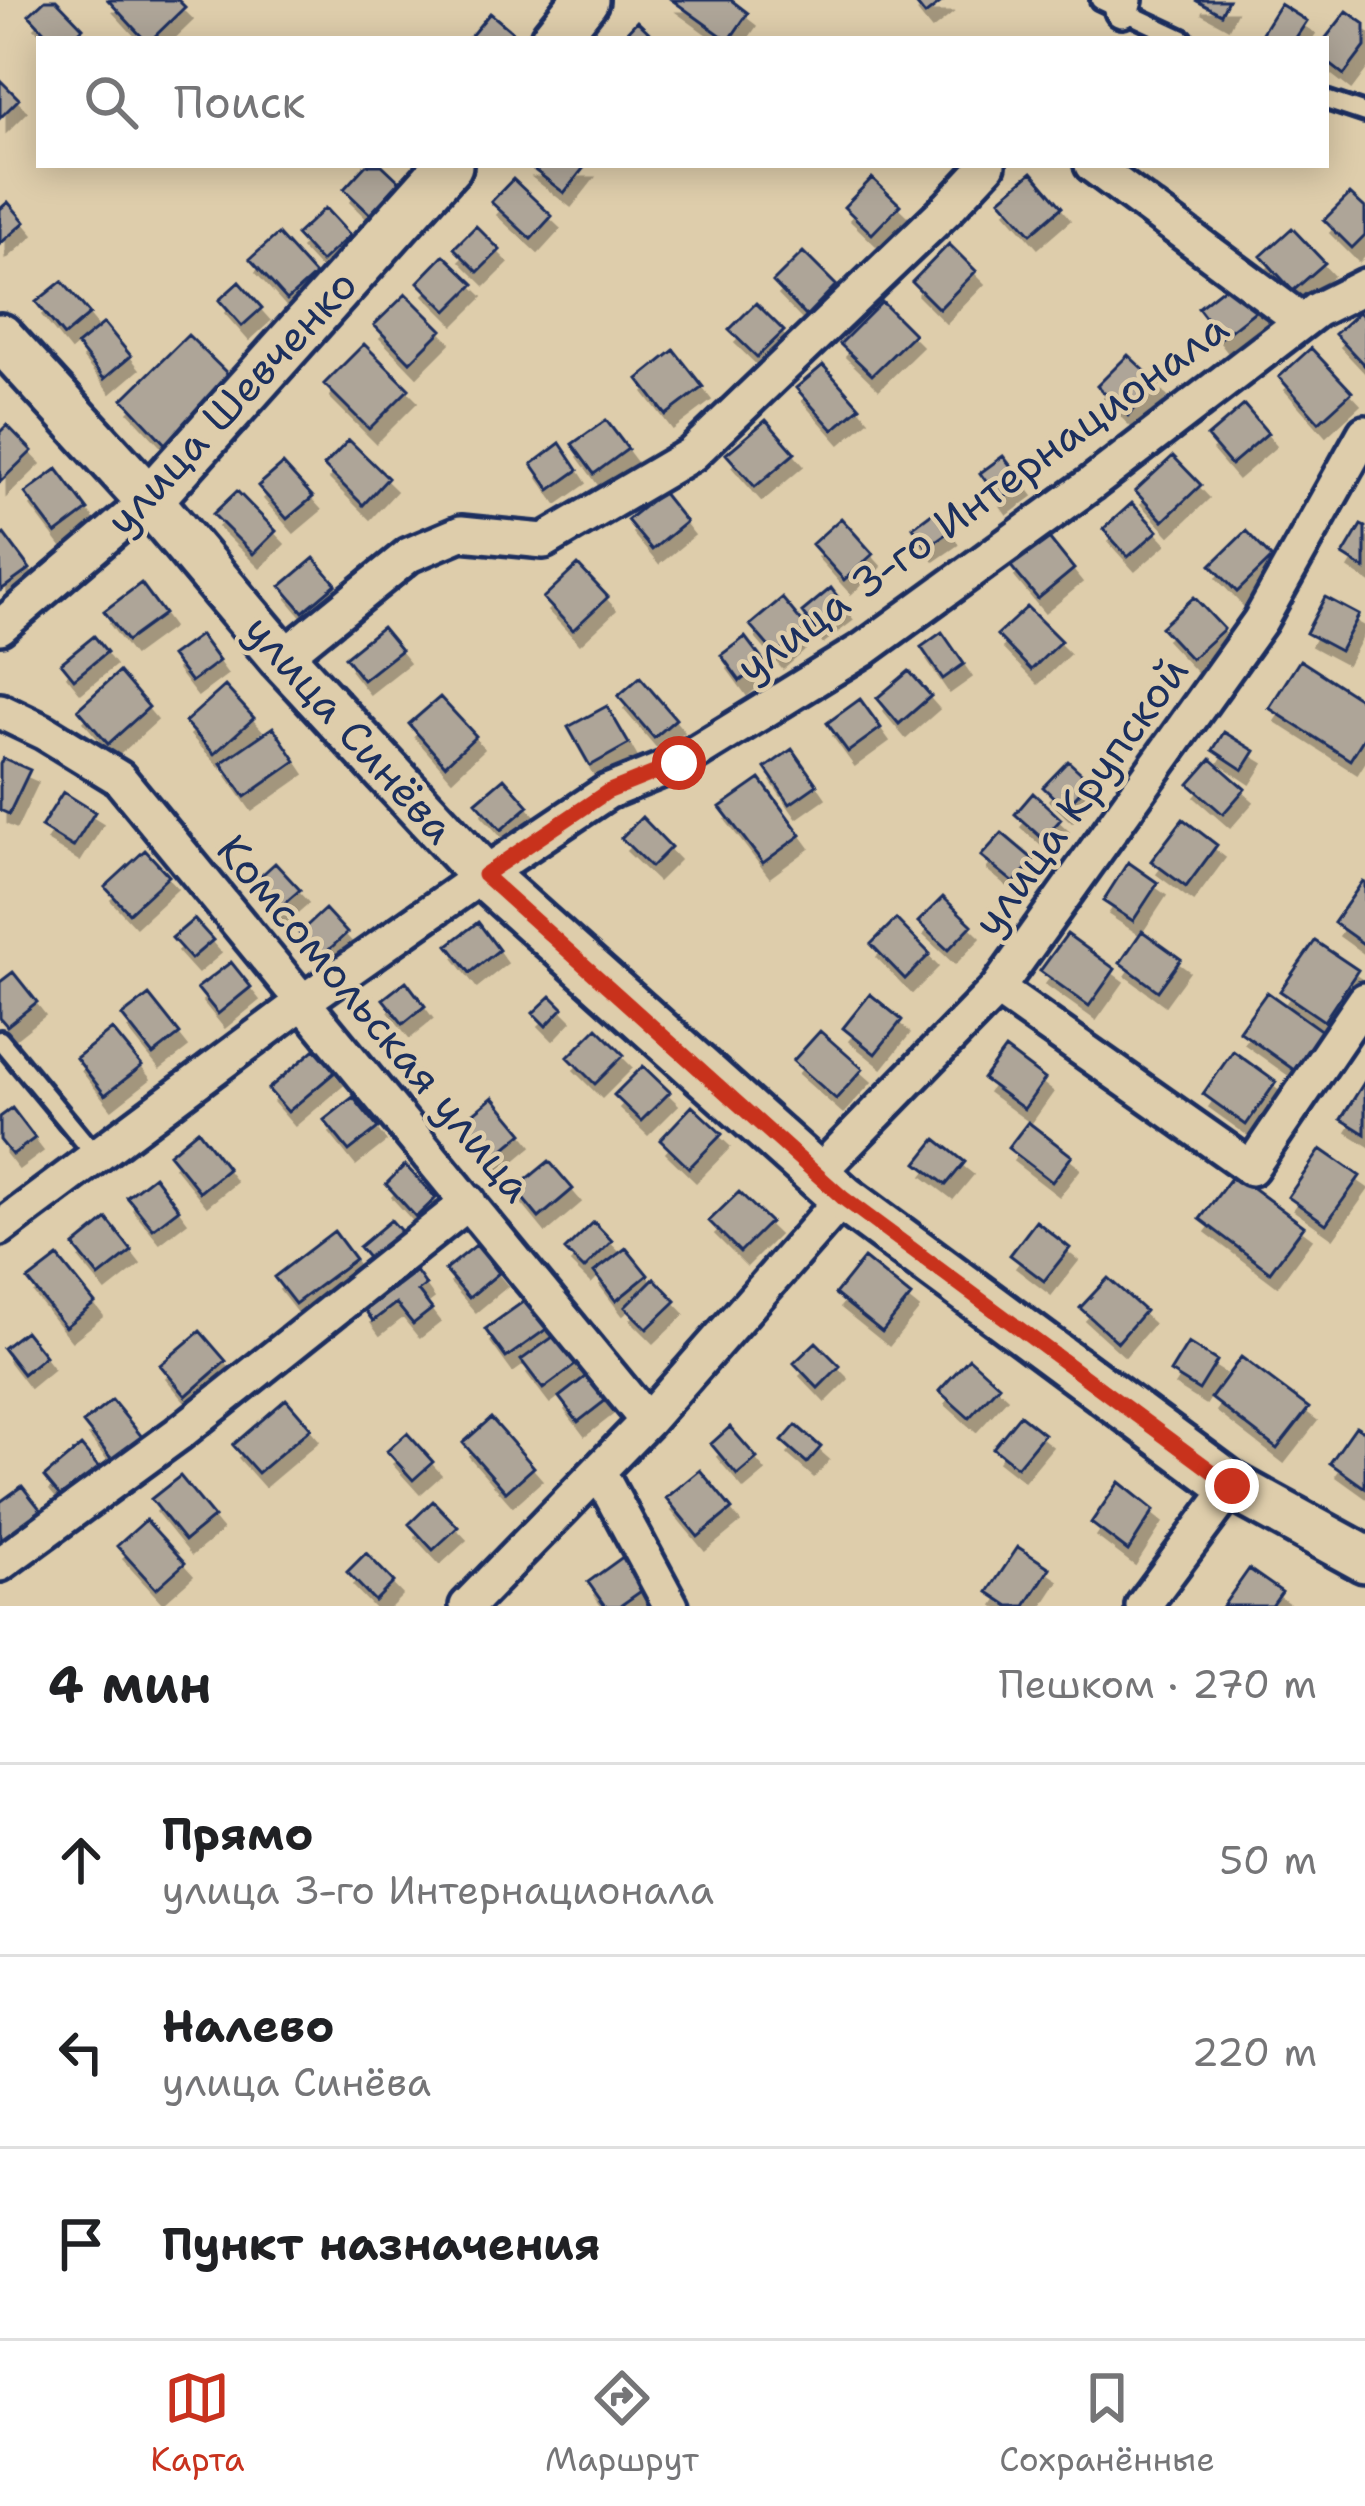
<!DOCTYPE html>
<html lang="ru">
<head>
<meta charset="utf-8">
<style>
  body { margin:0; font-family:"Shantell Sans",sans-serif; background:#f2f2f2; color:#202124 }
  .stop { position:absolute; width:36px; height:36px; margin:-27px; border:9px solid #c8321e; border-radius:50%; background:#fff }
  .stop.end { background:#c8321e; border-color:#fff; box-shadow:0 3px 12px #0008 }
  .list { margin:0; padding:0; list-style:none }
  h2 { display:flex; justify-content:space-between; align-items:center; height:156px; margin:0; padding:0 48px; font-size:51px }
  h2 small { font-size:39px; font-weight:400; color:#757577 }
  .list li { display:grid; grid-template-columns:78px 1fr auto; gap:36px; align-items:center; box-sizing:border-box; height:192px; padding:0 48px; border-top:3px solid #e0e0e0 }
  .list b { display:block; font-size:45px; white-space:nowrap }
  .list p { margin:0; font-size:39px; white-space:nowrap; color:#757577 }
  .list em { font-size:39px; font-style:normal; color:#757577 }
  .icon { flex:none; width:66px; height:66px; fill:none; stroke:currentColor; stroke-width:2; stroke-linecap:round; stroke-linejoin:round }
  .map { position:relative; flex:none; width:1365px; height:1606px; overflow:hidden }
  .search { position:absolute; background:#fff; box-shadow:0 6px 30px #0003; left:36px; right:36px; top:36px; height:132px; display:flex; align-items:center; gap:30px; box-sizing:border-box; padding:0 42px; border-radius:0px; color:#757577; font-size:45px }
  .sheet { height:732px; background:#fff }
  nav { display:flex; justify-content:space-around; align-items:center; box-sizing:border-box; height:168px; border-top:3px solid #e0e0e0; background:#fff; font-size:33px; color:#757577 }
  nav a { display:grid; justify-items:center; gap:6px }
  nav .on { color:#c8321e }
  .map>svg:first-child { display:block }
</style>
</head>
<body>
<div class="map">
<svg width="1365" height="1606" viewBox="0 0 1365 1606">
  <defs>
    <filter id="shadow"><feDropShadow dx="7" dy="13" stdDeviation="0" flood-color="#0004"/></filter>
  </defs>
  <rect width="100%" height="100%" fill="#decdab"/>
  <filter id="ink" filterUnits="userSpaceOnUse"><feTurbulence type="fractalNoise" baseFrequency=".00833" numOctaves="2"/><feDisplacementMap in="SourceGraphic" scale="24" xChannelSelector="R" yChannelSelector="G"/><feConvolveMatrix kernelMatrix="1 2 1 2 8 2 1 2 1" color-interpolation-filters="sRGB"/></filter>
  <g filter="url(#ink)">
    <path fill="#aea598" stroke="#1b2f5e" stroke-width="3" filter="url(#shadow)" d="M45,0h11l27,28 -12,11h-20l-22,-24z
      M108,0h70l7,7 -33,32h-8z
      M672,0h59l17,13 -18,26h-4z
      M913,0h31l-19,15z
      M1195,0h33l-7,14z
      M1280,4l27,17 -12,18h-37z
      M1347,11l18,13v23l-21,28 -18,-14 -1,-22z
      M490,13l31,26h-48l-3,-2z
      M637,21l19,18h-36z
      M0,80l19,19 -19,19z
      M366,165h16l18,17 -30,32 -26,-25z
      M528,165h58l-22,28z
      M1032,172l30,35 -31,27 -31,-35z
      M872,178l28,27 -28,29 -28,-27z
      M513,179l39,37 -21,23 -40,-37z
      M1350,194l15,14v27l-13,13 -28,-28z
      M8,202l17,20 -25,22v-35z
      M325,208l25,27 -29,27 -25,-27z
      M476,226l24,24 -22,22 -24,-24z
      M1292,228l33,35 -32,28 -32,-35z
      M278,234l37,41 -28,25 -37,-41z
      M949,244l27,27 -37,38 -27,-27z
      M803,252l33,33 -30,31 -33,-34z
      M444,255l30,29 -27,27 -29,-29z
      M1240,275l23,30 -42,33 -23,-30z
      M62,281l28,33 -26,22 -28,-34z
      M239,282l23,26 -20,18 -23,-26z
      M406,294l36,36 -32,32 -36,-37z
      M882,302l32,32 -42,41 -32,-31z
      M756,303l28,28 -27,26 -28,-27z
      M1359,312l6,6v48l-30,-32z
      M104,323l27,33 -27,23 -27,-34z
      M188,335l48,47 -69,64 -44,-47z
      M364,344l45,45 -40,40 -45,-45z
      M1311,348l41,44 -33,30 -40,-45z
      M674,350l29,37 -37,28 -28,-36z
      M1128,355l31,29 -31,32 -31,-30z
      M823,365l37,42 -27,23 -37,-42z
      M1244,405l24,28 -37,32 -24,-28z
      M606,420l22,29 -34,25 -22,-30z
      M766,420l29,33 -40,34 -29,-33z
      M7,425l25,26 -32,31v-50z
      M349,440l39,38 -25,27 -39,-39z
      M560,443l18,27 -28,20 -18,-26z
      M1003,456l21,27 -24,18 -20,-28z
      M1173,456l28,29 -38,36 -28,-30z
      M283,464l30,33 -26,22 -29,-33z
      M57,469l31,41 -32,24 -31,-41z
      M237,491l39,40 -23,23 -40,-40z
      M662,492l24,30 -34,28 -25,-30z
      M1132,503l26,28 -30,26 -25,-28z
      M936,510l14,21 -23,16 -14,-20z
      M841,518l32,36 -29,26 -32,-36z
      M1361,525l4,2v42l-22,-14z
      M1246,531l26,27 -35,34 -26,-27z
      M1045,533l29,36 -36,30 -29,-35z
      M4,534l26,35 -29,21 -1,-53z
      M314,558l22,26 -33,28 -22,-26z
      M578,565l30,32 -35,33 -30,-32z
      M141,583l23,31 -37,27 -23,-30z
      M831,588l14,19 -29,22 -14,-17z
      M1194,597l30,32 -33,30 -30,-32z
      M1325,597l34,18 -19,36 -34,-18z
      M782,598l25,30 -31,27 -26,-30z
      M1027,607l34,34 -30,29 -34,-35z
      M382,627l19,23 -38,30 -18,-23z
      M942,632l22,32 -21,15 -22,-32z
      M200,635l19,26 -28,21 -20,-26z
      M94,636l13,16 -33,27 -13,-16z
      M745,637l19,25 -24,19 -19,-26z
      M1300,660l65,42v34l-15,24 -81,-52z
      M909,671l22,25 -32,28 -22,-26z
      M119,672l30,35 -41,37 -30,-35z
      M640,677l36,42 -22,19 -36,-42z
      M225,686l29,32 -40,36 -29,-32z
      M440,697l36,39 -31,29 -36,-41z
      M860,699l21,29 -33,24 -21,-29z
      M607,706l22,38 -39,22 -22,-39z
      M273,727l23,34 -51,36 -24,-34z
      M1224,732l31,19 -12,19 -30,-20z
      M792,749l25,36 -27,19 -25,-36z
      M3,758l27,12 -21,44 -9,-4v-46z
      M1211,759l34,30 -22,25 -34,-30z
      M1068,761l22,20 -25,27 -22,-21z
      M504,778l25,28 -28,24 -25,-28z
      M760,779l41,56 -38,28 -43,-56z
      M63,792l32,20 -22,35 -32,-20z
      M1033,793l28,26 -18,20 -28,-25z
      M642,817l29,30 -20,20 -30,-29z
      M1183,819l34,26 -31,42 -35,-26z
      M1002,833l32,27 -20,23 -33,-27z
      M145,850l24,26 -40,37 -24,-26z
      M1128,862l30,21 -25,38 -30,-20z
      M275,863l25,27 -23,20 -24,-27z
      M1363,881l2,1v63l-31,-22z
      M943,897l29,28 -24,25 -30,-28z
      M325,909l22,24 -26,24 -22,-24z
      M194,919l19,21 -22,19 -19,-21z
      M896,919l34,35 -25,25 -34,-35z
      M478,922l21,28 -29,23 -22,-28z
      M1142,931l39,28 -23,32 -38,-28z
      M1067,934l48,35 -26,37 -49,-35z
      M1315,941l43,29 -34,51 -44,-30z
      M231,962l20,25 -33,27 -21,-26z
      M13,972l24,30 -30,24 -7,-8v-36z
      M406,981l19,25 -22,18 -20,-25z
      M1267,992l55,39 -28,39 -55,-39z
      M870,994l32,26 -27,34 -32,-26z
      M149,995l31,39 -27,21 -31,-39z
      M551,996l12,12 -17,18 -13,-13z
      M597,1028l27,27 -29,29 -27,-27z
      M112,1029l30,37 -37,29 -29,-37z
      M820,1031l43,38 -27,30 -43,-38z
      M315,1049l20,23 -47,40 -20,-23z
      M1005,1049l40,30 -21,30 -41,-30z
      M1233,1051l43,31 -30,43 -43,-31z
      M643,1066l27,26 -29,29 -27,-26z
      M1365,1081v53l-24,-15z
      M353,1097l25,31 -29,23 -25,-31z
      M493,1097l30,36 -31,26 -30,-36z
      M692,1106l30,28 -33,34 -29,-28z
      M12,1108l23,30 -23,17 -12,-15v-23z
      M1028,1122l44,34 -20,26 -44,-34z
      M198,1130l30,39 -28,23 -31,-38z
      M936,1139l29,23 -19,23 -29,-22z
      M1321,1149l39,27 -34,48 -38,-27z
      M549,1161l24,28 -34,29 -24,-29z
      M405,1165l31,33 -20,19 -30,-33z
      M1234,1174l70,52 -34,46 -70,-53z
      M154,1176l25,33 -26,20 -26,-32z
      M739,1192l31,30 -30,30 -31,-31z
      M107,1219l25,32 -33,26 -25,-31z
      M391,1220l17,19 -32,28 -17,-20z
      M1036,1221l34,27 -26,33 -34,-26z
      M594,1222l18,19 -28,28 -19,-19z
      M334,1231l21,28 -60,45 -21,-27z
      M476,1245l23,28 -30,25 -24,-28z
      M626,1248l22,27 -32,26 -22,-29z
      M58,1257l37,46 -30,24 -37,-47z
      M864,1258l47,38 -29,36 -47,-38z
      M416,1271l10,14 -8,6 14,18 -19,15 -17,-21 -23,18 -8,-11z
      M654,1278l22,23 -29,28 -22,-22z
      M1108,1278l37,33 -27,31 -38,-34z
      M527,1299l21,29 -42,30 -21,-29z
      M25,1331l20,25 -22,18 -20,-26z
      M200,1331l26,30 -40,35 -26,-31z
      M557,1334l21,29 -35,26 -22,-29z
      M816,1342l24,24 -22,22 -24,-25z
      M1188,1343l29,18 -18,29 -29,-18z
      M1241,1357l68,51 -32,41 -66,-51z
      M969,1358l30,27 -30,33 -30,-27z
      M590,1373l20,24 -32,25 -19,-25z
      M286,1399l25,29 -53,45 -25,-28z
      M112,1400l31,38 -29,24 -31,-39z
      M1020,1415l24,19 -27,33 -24,-19z
      M491,1418l43,49 -28,25 -43,-49z
      M796,1425l25,22 -14,16 -25,-22z
      M1356,1426l9,6v56l-35,-25z
      M730,1427l27,31 -20,17 -26,-31z
      M407,1433l26,29 -20,18 -26,-29z
      M81,1446l25,30 -37,31 -25,-30z
      M700,1470l32,39 -34,28 -32,-39z
      M180,1476l34,41 -29,24 -34,-42z
      M1119,1482l35,28 -26,41 -37,-28z
      M22,1486l26,33 -42,32 -6,-8v-41z
      M433,1501l25,26 -25,23 -24,-26z
      M146,1520l39,43 -29,26 -39,-43z
      M1018,1547l32,21 -25,38h-16l-21,-14z
      M366,1553l28,29 -19,19 -28,-29z
      M624,1556l23,31 -27,19h-15l-17,-24z
      M1249,1569l33,23 -10,14h-49z"/>
    <g fill="none" stroke-linecap="round" stroke-linejoin="round">
      <g stroke="#1b2f5e" stroke-width="26">
        <path id="service" d="M1100,0l83,39
          M1326,100l39,13
          M0,1040l96,116"/>
      </g>
      <g stroke="#1b2f5e" stroke-width="42">
        <path id="minor" d="M1122,10l3,-10
          M1092,165l210,156
          M0,627l149,-127
          M282,658l127,-103 52,-22 83,8 148,-87 256,-246 40,-43
          M0,711l44,21 75,46 528,643
          M997,989l254,179 114,-168
          M817,1174l180,-185 263,-368 105,-188
          M0,1228l304,-227 179,-126 124,-83 72,-29 185,-114 227,-165 226,-174 48,-24
          M599,1472l72,134
          M0,1564l178,-130 291,-232
          M467,1606l180,-185 196,-223
          M1143,1606l89,-120"/>
      </g>
      <g stroke="#1b2f5e" stroke-width="54">
        <path id="secondary" d="M554,39l31,-39
          M0,337l149,163 133,158 201,217 360,323 389,288 133,73
          M149,500l300,-335"/>
      </g>
      <use href="#service" stroke="#decdab" stroke-width="16"/>
      <use href="#minor" stroke="#decdab" stroke-width="33"/>
      <use href="#secondary" stroke="#decdab" stroke-width="45"/>
    </g>
  </g>
  <g fill="none" stroke-linecap="round" stroke-linejoin="round" filter="url(#ink)">
    <path stroke="#c8321e" stroke-width="15" d="M679,763l-72,29 -123,83 359,323 389,288"/>
  </g>
  <g text-anchor="middle" dominant-baseline="central" stroke-width="9" stroke-linejoin="round" paint-order="stroke">
    <g font-size="42" fill="#1b2f5e" stroke="#decdab">
      <text transform="translate(231 402) rotate(-47)">улица Шевченко</text>
      <text transform="translate(982 497) rotate(-36)">улица 3-го Интернационала</text>
      <text transform="translate(350 729) rotate(48)">улица Синёва</text>
      <text transform="translate(1080 796) rotate(-54)">улица Крупской</text>
      <text transform="translate(375 1018) rotate(50)">Комсомольская улица</text>
    </g>
  </g>
</svg>
<div class="stop" style="left:679px;top:763px"></div>
<div class="stop end" style="left:1232px;top:1486px"></div>
<div class="search"><svg class="icon" aria-label="search" viewBox="0 0 24 24"><circle cx="10" cy="10" r="6"/><path d="M15 15l6 6"/></svg>Поиск</div>
</div>
<section class="sheet">
<h2>4 мин<small>Пешком · 270 m</small></h2>
<ul class="list">
<li><svg class="icon" aria-label="ahead" viewBox="0 0 24 24"><path d="M12 20V5M6 11l6-6 6 6"/></svg><div><b>Прямо</b><p>улица 3-го Интернационала</p></div><em>50 m</em></li>
<li><svg class="icon" aria-label="left" viewBox="0 0 24 24"><path d="M17 20v-9H6M10 6l-5 5 5 5"/></svg><div><b>Налево</b><p>улица Синёва</p></div><em>220 m</em></li>
<li><svg class="icon" aria-label="arrive" viewBox="0 0 24 24"><path d="M6 21V4h12l-3 4 3 4H6"/></svg><div><b>Пункт назначения</b></div></li>
</ul>
</section>
<nav>
<a class="on"><svg class="icon" aria-label="map" viewBox="0 0 24 24"><path d="M3 6l6-2 6 2 6-2v14l-6 2-6-2-6 2zM9 4v14M15 6v14"/></svg>Карта</a>
<a><svg class="icon" aria-label="directions" viewBox="0 0 24 24"><path d="M12 3l9 9-9 9-9-9zM9 14v-3h6M13 9l2 2-2 2"/></svg>Маршрут</a>
<a><svg class="icon" aria-label="saved" viewBox="0 0 24 24"><path d="M7 4h10v16l-5-4-5 4z"/></svg>Сохранённые</a>
</nav>
</body>
</html>
